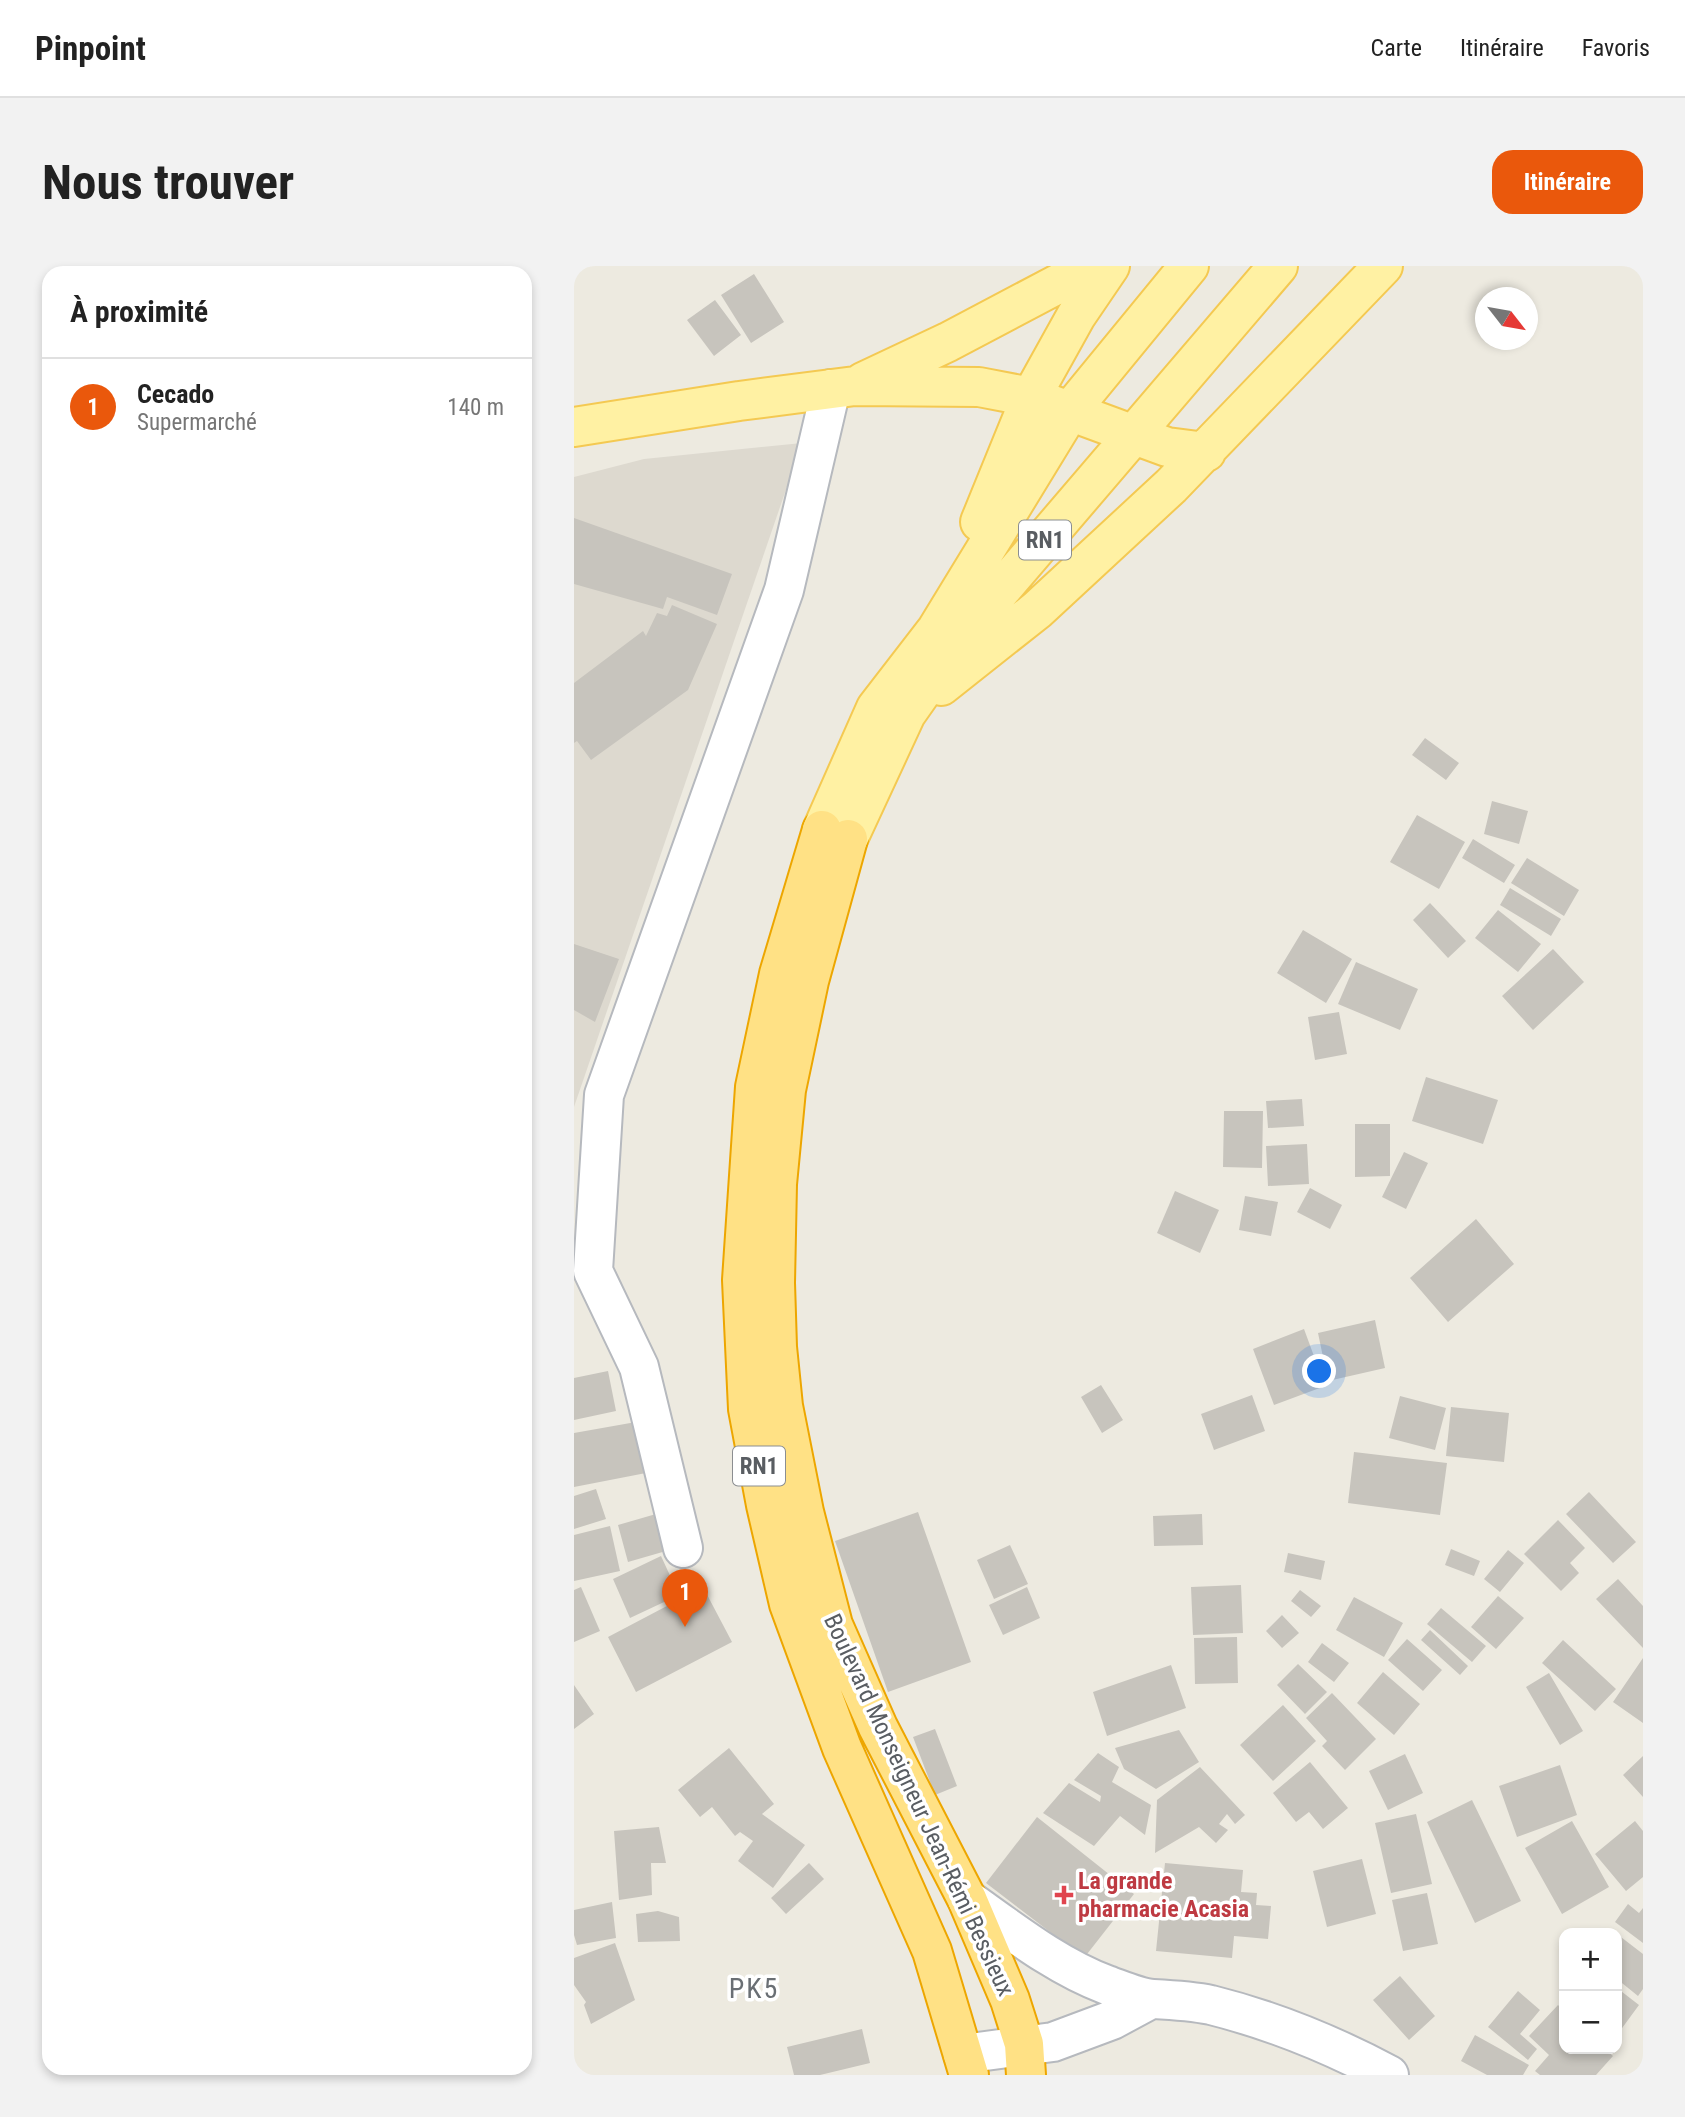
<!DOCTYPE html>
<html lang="fr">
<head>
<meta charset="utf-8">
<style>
  body { margin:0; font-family:"Roboto Condensed",sans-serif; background:#f2f2f2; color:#222 }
  .controls { position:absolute; right:21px; bottom:21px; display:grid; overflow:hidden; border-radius:14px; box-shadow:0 4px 10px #0003 }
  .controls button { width:63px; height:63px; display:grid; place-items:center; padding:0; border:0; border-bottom:2px solid #e0e0e0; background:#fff; color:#222; font:35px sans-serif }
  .compass { position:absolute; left:901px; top:21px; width:63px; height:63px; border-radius:50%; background:#fff; box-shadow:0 4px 10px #0003; rotate:121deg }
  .you { position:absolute; left:746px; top:1106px; width:24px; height:24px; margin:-18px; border:5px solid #fff; border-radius:50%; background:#1a73e8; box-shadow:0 0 0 10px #1a73e833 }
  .badge { display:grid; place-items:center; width:46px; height:46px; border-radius:50%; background:#ea580c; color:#fff; font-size:23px; font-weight:700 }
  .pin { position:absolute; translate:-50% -58px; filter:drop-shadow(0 2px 4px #0008) }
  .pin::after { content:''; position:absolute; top:37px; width:24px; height:21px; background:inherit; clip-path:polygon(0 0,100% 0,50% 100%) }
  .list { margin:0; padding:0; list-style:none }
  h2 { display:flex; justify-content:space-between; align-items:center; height:91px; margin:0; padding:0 28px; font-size:30px }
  h2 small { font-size:23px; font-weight:400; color:#767676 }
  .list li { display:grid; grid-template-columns:46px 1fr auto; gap:21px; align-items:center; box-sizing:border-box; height:98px; padding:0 28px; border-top:2px solid #e0e0e0 }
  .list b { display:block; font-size:26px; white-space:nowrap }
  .list p { margin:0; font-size:23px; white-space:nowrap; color:#767676 }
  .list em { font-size:23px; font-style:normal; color:#767676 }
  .map { position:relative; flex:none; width:1069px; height:1809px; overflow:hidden; border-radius:21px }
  header { display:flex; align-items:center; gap:42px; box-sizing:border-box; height:98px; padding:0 35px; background:#fff; border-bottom:2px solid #e0e0e0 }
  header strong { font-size:33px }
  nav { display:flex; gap:38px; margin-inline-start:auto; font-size:24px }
  .intro { display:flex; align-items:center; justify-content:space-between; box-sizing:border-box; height:168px; padding:0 42px }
  h1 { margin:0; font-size:49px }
  .button { padding:18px 32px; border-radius:21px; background:#ea580c; color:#fff; font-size:24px; font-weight:700 }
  main { display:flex; gap:42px; padding:0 42px }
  aside { flex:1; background:#fff; border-radius:21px; box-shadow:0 4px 10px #0003 }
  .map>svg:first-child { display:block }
</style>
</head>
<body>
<header>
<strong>Pinpoint</strong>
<nav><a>Carte</a><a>Itinéraire</a><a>Favoris</a></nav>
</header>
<div class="intro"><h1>Nous trouver</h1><a class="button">Itinéraire</a></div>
<main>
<aside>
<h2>À proximité<small></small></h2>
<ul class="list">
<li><span class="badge">1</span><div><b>Cecado</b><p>Supermarché</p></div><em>140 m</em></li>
</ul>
</aside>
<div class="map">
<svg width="1069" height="1809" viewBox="0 0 1069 1809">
  <rect width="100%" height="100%" fill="#edeae0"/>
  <path fill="#ddd9cf" d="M228,177l-228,664v-630l70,-18z"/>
  <path fill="#c7c4bd" d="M180,8l30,48 -33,21 -30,-48z
    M141,34l26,35 -27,21 -27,-36z
    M0,252l158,56 -15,41 -50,-18 -4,12 -89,-25z
    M98,339l45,19 -29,66 -97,70 -14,-19 -3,2v-60l69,-52 3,5 11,-23 10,3z
    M851,472l34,25 -13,17 -34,-25z
    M918,535l36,10 -9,33 -35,-10z
    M843,549l48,27 -26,47 -49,-27z
    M899,573l42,26 -11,18 -42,-25z
    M953,592l52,32 -15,26 -53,-33z
    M936,622l51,31 -10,17 -51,-31z
    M856,637l36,38 -18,17 -35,-38z
    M924,644l43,34 -23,28 -43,-34z
    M729,664l49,29 -26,44 -49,-30z
    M0,678l45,15 -24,63 -21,-12z
    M979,683l31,33 -51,48 -31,-34z
    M782,696l62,27 -18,41 -62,-26z
    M765,746l8,42 -32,6 -7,-43z
    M852,811l72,23 -15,44 -71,-23z
    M728,833l2,27 -36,2 -2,-27z
    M650,845h39l-1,57 -39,-1z
    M781,858h35v52l-35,1z
    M733,878l2,40 -41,2 -2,-40z
    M830,886l24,11 -22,46 -24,-12z
    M736,922l32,17 -12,24 -33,-17z
    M601,925l44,19 -19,43 -43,-20z
    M671,930l33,6 -7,34 -32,-6z
    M902,953l38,45 -66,58 -38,-44z
    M801,1054l10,48 -57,13 -10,-48z
    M730,1063l21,57 -51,19 -21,-56z
    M34,1105l8,40 -42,9v-42z
    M527,1119l22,35 -21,13 -21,-36z
    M678,1129l13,36 -51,19 -13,-36z
    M826,1130l46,12 -11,42 -46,-12z
    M877,1141l58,6 -5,49 -58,-6z
    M62,1156l10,51 -72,14v-54z
    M780,1186l93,11 -7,52 -92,-12z
    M22,1223l10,30 -32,10v-33z
    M1015,1226l47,50 -23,21 -47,-49z
    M344,1246l53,150 -83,30 -53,-151z
    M82,1248l10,37 -38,11 -10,-37z
    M628,1248l1,31 -49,1 -1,-30z
    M984,1254l27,28 -15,15 9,10 -18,18 -37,-37z
    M36,1260l10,45 -46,10v-46z
    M436,1279l18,39 -34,15 -17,-39z
    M877,1283l29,12 -6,15 -29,-11z
    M934,1284l16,13 -24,29 -16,-13z
    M714,1287l37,8 -4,19 -37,-8z
    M87,1290l18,39 -49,23 -17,-39z
    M1044,1313l25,27v42l-47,-49z
    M667,1319l2,48 -50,2 -2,-48z
    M7,1321l19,44 -26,11v-52z
    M129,1321l29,55 -96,50 -28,-55z
    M453,1321l13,31 -37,17 -14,-30z
    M726,1324l21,16 -10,11 -20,-16z
    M924,1330l26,22 -28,31 -25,-22z
    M780,1331l49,26 -19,34 -48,-27z
    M867,1342l45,38 -14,16 -45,-38z
    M708,1349l17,18 -17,15 -16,-17z
    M856,1364l38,36 -8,9 -39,-35z
    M663,1371l1,46 -43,1 -1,-46z
    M833,1373l35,31 -19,21 -35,-31z
    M989,1374l53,49 -21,22 -53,-48z
    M748,1377l27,20 -15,19 -26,-20z
    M1069,1392v65l-30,-21z
    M724,1398l29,28 -22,22 -28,-29z
    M597,1399l15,43 -79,28 -14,-44z
    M809,1406l37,32 -26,31 -37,-32z
    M975,1407l34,58 -23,14 -34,-58z
    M0,1419l20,29 -20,15z
    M758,1427l44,46 -31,31 -23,-24 5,-5 -21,-23z
    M709,1439l33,36 -43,40 -33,-36z
    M361,1463l22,57 -22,9 -22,-58z
    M605,1464l20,32 -43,27 -32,-20 -9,-21z
    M155,1482l45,56 -12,10 43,31 -32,43 -35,-27 15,-20 -13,-9 -5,4 -23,-29 -12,10 -22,-27z
    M524,1487l21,14 -7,15 39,23 -6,30 -25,-19 -26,30 -51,-33 26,-30 31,19 1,-6 -27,-16z
    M831,1488l18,39 -35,17 -19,-39z
    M1069,1490v41l-20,-22z
    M736,1496l38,46 -25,21 -14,-17 -13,10 -23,-29z
    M986,1499l17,50 -60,22 -18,-51z
    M626,1501l45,48 -10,9 -8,-10 -8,10 9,6 -12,13 -17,-16 -44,26 2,-53z
    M898,1534l49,101 -46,22 -48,-101z
    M842,1548l16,70 -41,9 -16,-70z
    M463,1551l97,77 -50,64 -98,-75z
    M998,1555l37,66 -47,27 -37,-66z
    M1061,1555l8,10v46l-17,14 -31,-37z
    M85,1561l7,36h-15l1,32 -33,5 -5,-69z
    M788,1593l14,55 -49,13 -14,-56z
    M235,1597l15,16 -38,35 -15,-16z
    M591,1597l78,7 -2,22 16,1 -1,12 15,1 -3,33 -34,-3 -2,22 -76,-7z
    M853,1627l11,51 -35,7 -11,-51z
    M38,1636l4,36 -39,7 -3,-10v-25z
    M1054,1638l11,9 4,-5v35l-28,-21z
    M84,1645l21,6 1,24 -42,1 -2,-28z
    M1043,1668l26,20v35l-5,7 -21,-17z
    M41,1677l20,57 -44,24 -7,-19 2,-3 -12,-17v-27z
    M826,1710l35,40 -26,24 -36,-40z
    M1043,1722l22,17 -22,30z
    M944,1725l22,19 -20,24 17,15 -9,11 -40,-33z
    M984,1739l6,6v38h41l8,7 -17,19h-56l-5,-4 14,-16 -20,-19z
    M288,1763l8,34 -50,12h-26l-7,-28z
    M901,1769l54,30 -6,10h-36l-26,-14z"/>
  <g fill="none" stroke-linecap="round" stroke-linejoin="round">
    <g stroke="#b6b9be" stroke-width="42">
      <path id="minor" d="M109,1282l-44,-181 -46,-96 11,-176 180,-505 47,-201
        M393,1633c44,31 89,67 140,86 14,5 32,13 46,14 20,1 39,2 58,6 64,16 120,39 178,70
        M389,1788l90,-12 59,-22 39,-21"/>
    </g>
    <g stroke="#f4c952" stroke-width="42">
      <path id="major" d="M289,116l85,-40 144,-76
        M0,161l165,-26 116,-15 124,1 52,10 136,50 39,5
        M406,256l51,-125 45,-81 34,-50
        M367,420l96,-76 134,-124 212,-220
        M248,564l54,-122 61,-79 133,-218 119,-145
        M274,573l58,-125 52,-74 320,-374"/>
    </g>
    <g stroke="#eda600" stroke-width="42">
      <path id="highway" d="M248,564l-43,144 -24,113 -13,193 6,129 18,96 23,99 53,144 90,203 37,124
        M274,573l-39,142 -23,109 -9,94 -2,99 2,64 6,59 21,106 29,113 45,102 89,172 43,101 14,44 2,31"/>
    </g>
    <use href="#minor" stroke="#fff" stroke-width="38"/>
    <use href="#major" stroke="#fff1a3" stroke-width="38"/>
    <use href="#highway" stroke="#ffe185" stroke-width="38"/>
  </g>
  <path fill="#e0444e" stroke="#fff" stroke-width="2.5" d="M486.5 1618.5h7v7h7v7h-7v7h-7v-7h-7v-7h7z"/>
  <g text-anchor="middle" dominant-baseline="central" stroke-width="7" stroke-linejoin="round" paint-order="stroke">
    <g fill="#fff" stroke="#8b8e91" stroke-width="2">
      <rect x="445" y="254.5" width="52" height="39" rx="5"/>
      <rect x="159" y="1180.5" width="52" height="39" rx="5"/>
    </g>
    <g font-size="23" font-weight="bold" fill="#595d62">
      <text x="471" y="274">RN1</text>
      <text x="185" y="1200">RN1</text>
    </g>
    <g font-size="24" fill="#595d62" stroke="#fff">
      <text transform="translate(345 1539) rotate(65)">Boulevard Monseigneur Jean-Rémi Bessieux</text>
    </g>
    <g font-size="24" font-weight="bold" fill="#be3a42" stroke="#fff" text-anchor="start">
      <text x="504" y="1615">La grande<tspan x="504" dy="28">pharmacie Acasia</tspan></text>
    </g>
    <g font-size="28" letter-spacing="2" fill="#6a6f74" stroke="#fff">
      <text x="180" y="1722">PK5</text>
    </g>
  </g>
</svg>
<div class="controls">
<button>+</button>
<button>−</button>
</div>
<svg class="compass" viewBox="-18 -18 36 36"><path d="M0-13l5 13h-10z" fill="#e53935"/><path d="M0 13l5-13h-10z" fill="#767676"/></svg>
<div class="you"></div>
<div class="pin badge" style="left:111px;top:1361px">1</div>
</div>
</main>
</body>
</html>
